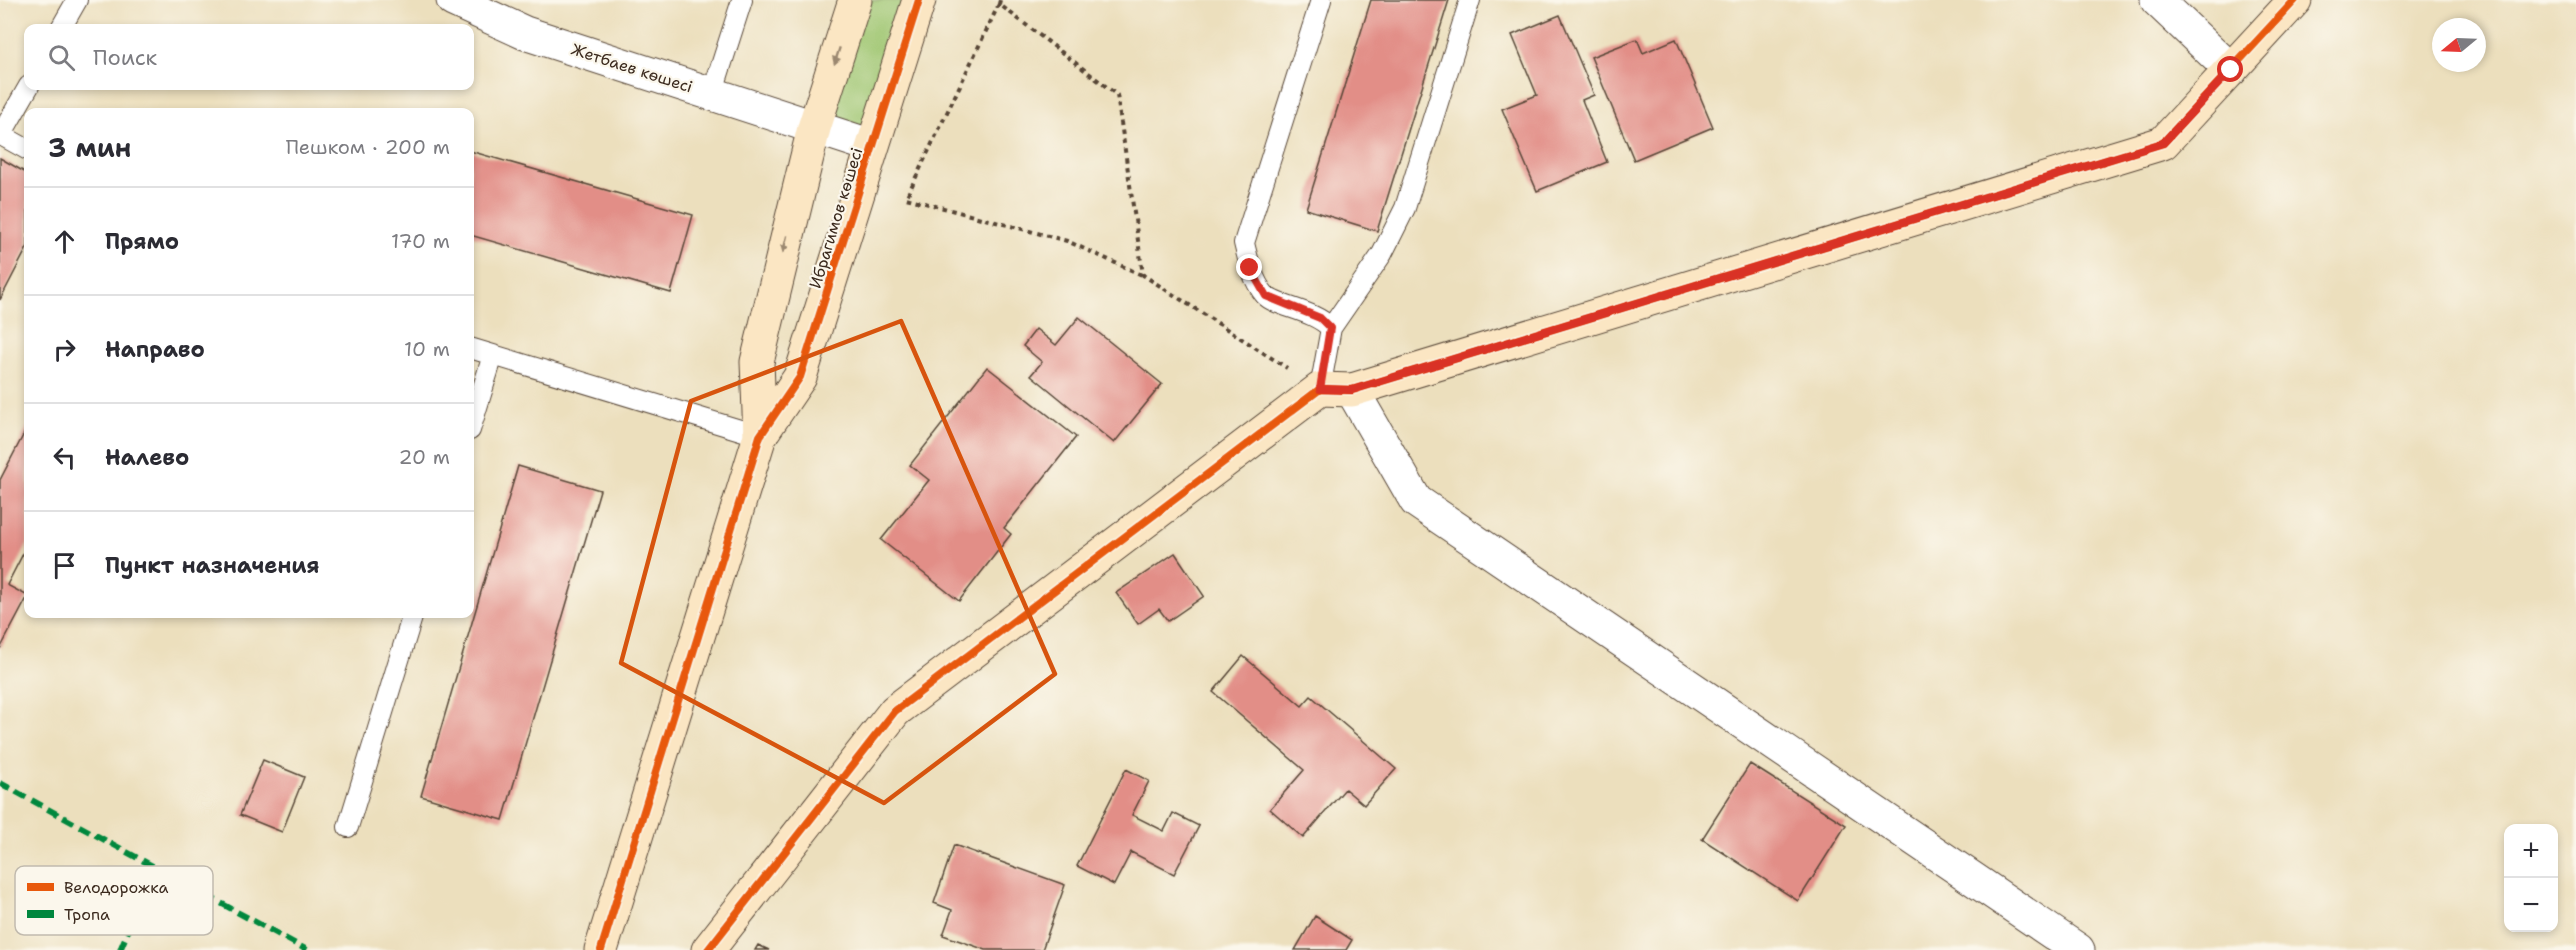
<!DOCTYPE html>
<html lang="ru">
<head>
<meta charset="utf-8">
<style>
  body { margin:0; font-family:"Shantell Sans",sans-serif; background:#f2f2f3; color:#2b2b33 }
  .controls { position:absolute; right:18px; bottom:18px; display:grid; overflow:hidden; border-radius:12px; box-shadow:0 3px 9px #0003 }
  .controls button { width:54px; height:54px; display:grid; place-items:center; padding:0; border:0; border-bottom:2px solid #e1e1e2; background:#fff; color:#2b2b33; font:30px sans-serif }
  .compass { position:absolute; left:2432px; top:18px; width:54px; height:54px; border-radius:50%; background:#fff; box-shadow:0 3px 9px #0003; rotate:251deg }
  .stop { position:absolute; width:18px; height:18px; margin:-14px; border:4px solid #d93025; border-radius:50%; background:#fff }
  .stop.end { background:#d93025; border-color:#fff; box-shadow:0 2px 6px #0008 }
  .list { margin:0; padding:0; list-style:none }
  h2 { display:flex; justify-content:space-between; align-items:center; height:78px; margin:0; padding:0 24px; font-size:26px }
  h2 small { font-size:20px; font-weight:400; color:#7c7c81 }
  .list li { display:grid; grid-template-columns:39px 1fr auto; gap:18px; align-items:center; box-sizing:border-box; height:108px; padding:0 24px; border-top:2px solid #e1e1e2 }
  .list b { display:block; font-size:22px; white-space:nowrap }
  .list em { font-size:20px; font-style:normal; color:#7c7c81 }
  .icon { flex:none; width:33px; height:33px; fill:none; stroke:currentColor; stroke-width:2; stroke-linecap:round; stroke-linejoin:round }
  .map { position:relative; flex:none; width:2576px; height:950px; overflow:hidden }
  .search { position:absolute; background:#fff; box-shadow:0 3px 9px #0003; left:24px; top:24px; width:450px; height:66px; display:flex; align-items:center; gap:15px; box-sizing:border-box; padding:0 21px; border-radius:12px; color:#7c7c81; font-size:22px }
  .panel { position:absolute; background:#fff; box-shadow:0 3px 9px #0003; left:24px; top:108px; width:450px; height:510px; border-radius:12px }
  .map>svg:first-child { display:block }
</style>
</head>
<body>
<div class="map">
<svg width="2576" height="950" viewBox="0 0 2576 950">
  <rect width="100%" height="100%" fill="#fbf7ec"/>
  <filter id="ink" filterUnits="userSpaceOnUse"><feTurbulence type="fractalNoise" baseFrequency=".0167" numOctaves="2"/><feDisplacementMap in="SourceGraphic" scale="12" xChannelSelector="R" yChannelSelector="G"/><feConvolveMatrix kernelMatrix="1 2 1 2 8 2 1 2 1" color-interpolation-filters="sRGB"/></filter>
  <filter id="wash" filterUnits="userSpaceOnUse"><feTurbulence type="fractalNoise" baseFrequency=".008" numOctaves="4" result="noise"/><feDisplacementMap in="SourceGraphic" scale="24" xChannelSelector="R" yChannelSelector="G"/><feGaussianBlur stdDeviation="1.35" result="paint"/><feColorMatrix in="noise" values="0 0 0 0 0 0 0 0 0 0 0 0 0 0 0 0 0 1.4 0 .05"/><feComposite in="paint" operator="in"/></filter>
  <g filter="url(#wash)">
    <rect width="100%" height="100%" fill="#ecdfbd"/>
    <path fill="#9fc671" stroke="#6d7848" stroke-width="1.5" d="M861,0h52l-45,141 -48,-16z"/>
    <g id="blocks">
      <path fill="#e28e87" d="M1371,0h78l-72,231 -71,-22z
        M1560,15l34,80 -12,5 25,62 -70,29 -35,-82 35,-14 -25,-60z
        M1637,39l6,14 33,-14 37,88 -79,33 -43,-103z
        M470,151l223,64 -22,78 -201,-58z
        M0,158l28,16v72l-28,54z
        M1079,317l83,67 -48,59 -83,-68 11,-13 -19,-16 13,-17 20,16z
        M987,367l89,70 -72,91 7,6 -52,67 -78,-61 48,-60 -19,-15z
        M28,426v118l-21,41 21,11 -28,53v-169z
        M518,466l82,24 -97,330 -82,-24z
        M1175,553l29,43 -36,25 -9,-12 -21,15 -22,-31z
        M1243,656l59,50 9,-10 85,73 -32,36 -19,-16 -42,49 -33,-29 34,-39 -91,-78z
        M263,760l41,17 -22,55 -42,-17z
        M1750,764l96,61 -48,76 -96,-62z
        M1126,769l23,12 -17,34 32,16 9,-18 26,13 -25,48 -43,-22 -17,33 -37,-19z
        M954,845l111,40 -23,65h-56l-43,-15 9,-25 -18,-7z
        M1315,916l37,24 -6,10h-51z
        M758,945l11,5h-14z"/>
    </g>
  </g>
  <g filter="url(#ink)">
    <use href="#blocks" fill-opacity="0" stroke="#564536" stroke-width="1.5"/>
    <g fill="none" stroke-linecap="round" stroke-linejoin="round">
      <g stroke="#564536" stroke-width="22">
        <path id="lane" d="M61,28l16,-28
          M712,94l30,-94
          M28,150l-27,-15 28,-49
          M1331,328l51,-74 23,-46 65,-208
          M470,348l290,88
          M1320,389l11,-61c-19,-19 -55,-21 -66,-33 -12,-14 -17,-35 -21,-52l77,-243
          M470,430l23,-75
          M348,827l65,-213"/>
      </g>
      <g stroke="#564536" stroke-width="35">
        <path id="street" d="M453,0l72,33 347,113
          M2157,0l74,70
          M1352,390l64,111 662,449"/>
      </g>
      <g stroke="#564536" stroke-width="35">
        <path id="secondary" d="M760,436l-3,-74 57,-234 41,-128
          M601,950l159,-514 40,-59 119,-377
          M708,950l187,-239 425,-322 32,1 811,-247 132,-143"/>
      </g>
      <path stroke="#564536" stroke-width="4" stroke-dasharray="4.5 4.5" stroke-linecap="butt" d="M1000,0l-1,4 118,91 26,180 144,93
        M999,4l-93,194 161,43 75,34"/>
      <use href="#lane" stroke="#fff" stroke-width="20"/>
      <use href="#street" stroke="#fff" stroke-width="33"/>
      <use href="#secondary" stroke="#fbe6c3" stroke-width="33"/>
      <path stroke="#00873e" stroke-width="6" stroke-dasharray="12 6" stroke-linecap="butt" d="M0,783l307,167
        M120,950l35,-82"/>
      <g stroke="#fbf7ec" stroke-width="11">
        <path id="cycleway" d="M601,950l159,-514 40,-59 119,-377
          M708,950l187,-239 425,-322 32,1 811,-247 132,-143"/>
      </g>
      <use href="#cycleway" stroke="#e8590c" stroke-width="8"/>
    </g>
    <defs><path id="oneway-solid" d="M-6-.8H1V-3.2L6.5 0L1 3.2V.8H-6Z" transform="scale(1.5)"/></defs>
    <g fill="#9b8870">
      <use href="#oneway-solid" transform="translate(837 56) rotate(108)"/>
      <use href="#oneway-solid" transform="translate(785 244) rotate(104)"/>
    </g>
  </g>
  <g fill="none" stroke-linecap="round" stroke-linejoin="round" filter="url(#ink)">
    <path stroke="#d93025" stroke-width="8" d="M1250,268l16,28 54,22 10,10 -10,61 32,1 811,-247 68,-73"/>
  </g>
  <path fill="none" stroke="#d7540e" stroke-width="4.5" stroke-linejoin="round" d="M901,321l154,353 -171,129 -263,-140 70,-262z"/>
  <g text-anchor="middle" dominant-baseline="central" stroke-width="4.5" stroke-linejoin="round" paint-order="stroke">
    <g font-size="16" fill="#3b2a1e" stroke="#fbf7ec">
      <text transform="translate(632 68) rotate(18)">Жетбаев көшесі</text>
      <text transform="translate(836 218) rotate(-73)">Ибрагимов көшесі</text>
    </g>
  </g>
  <rect x="15" y="866" width="198" height="69" rx="9" fill="#fbf7ec" stroke="#c1baae" stroke-width="1.5"/>
  <rect x="27" y="883" width="27" height="8" fill="#e8590c"/>
  <rect x="27" y="910" width="27" height="8" fill="#00873e"/>
  <g font-size="16" fill="#3b2a1e">
    <text x="64" y="893">Велодорожка</text>
    <text x="64" y="920">Тропа</text>
  </g>
</svg>
<div class="controls">
<button>+</button>
<button>−</button>
</div>
<svg class="compass" viewBox="-18 -18 36 36"><path d="M0-13l5 13h-10z" fill="#e53935"/><path d="M0 13l5-13h-10z" fill="#7c7c81"/></svg>
<div class="stop" style="left:2231px;top:70px"></div>
<div class="stop end" style="left:1250px;top:268px"></div>
<div class="search"><svg class="icon" aria-label="search" viewBox="0 0 24 24"><circle cx="10" cy="10" r="6"/><path d="M15 15l6 6"/></svg>Поиск</div>
<section class="panel">
<h2>3 мин<small>Пешком · 200 m</small></h2>
<ul class="list">
<li><svg class="icon" aria-label="ahead" viewBox="0 0 24 24"><path d="M12 20V5M6 11l6-6 6 6"/></svg><div><b>Прямо</b></div><em>170 m</em></li>
<li><svg class="icon" aria-label="right" viewBox="0 0 24 24"><path d="M7 20v-9h11M14 6l5 5-5 5"/></svg><div><b>Направо</b></div><em>10 m</em></li>
<li><svg class="icon" aria-label="left" viewBox="0 0 24 24"><path d="M17 20v-9H6M10 6l-5 5 5 5"/></svg><div><b>Налево</b></div><em>20 m</em></li>
<li><svg class="icon" aria-label="arrive" viewBox="0 0 24 24"><path d="M6 21V4h12l-3 4 3 4H6"/></svg><div><b>Пункт назначения</b></div></li>
</ul>
</section>
</div>
</body>
</html>
